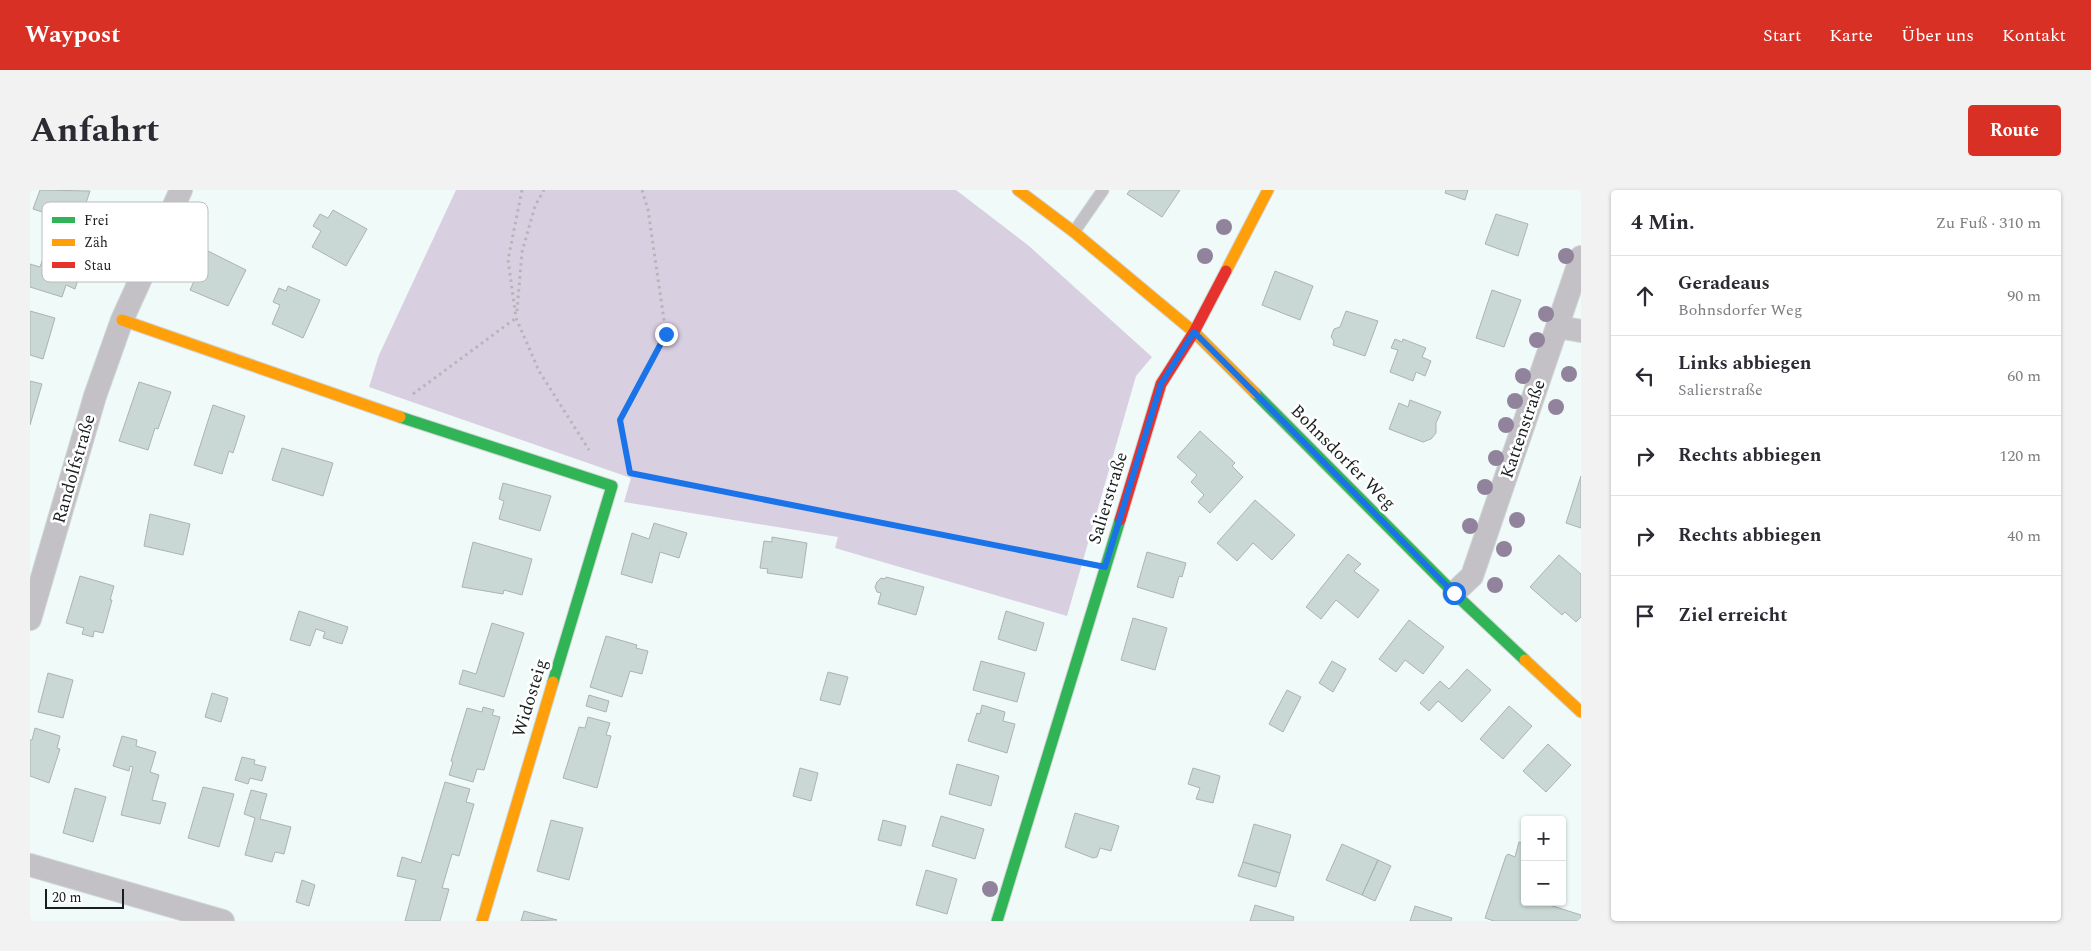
<!DOCTYPE html>
<html lang="de">
<head>
<meta charset="utf-8">
<style>
  body { margin:0; font-family:Spectral,serif; background:#f2f2f3; color:#2b2b33 }
  .controls { position:absolute; right:15px; bottom:15px; display:grid; overflow:hidden; border-radius:5px; box-shadow:0 1px 4px #0004 }
  .controls button { width:45px; height:45px; display:grid; place-items:center; padding:0; border:0; border-bottom:1px solid #e1e1e2; background:#fff; color:#2b2b33; font:25px sans-serif }
  .scale { position:absolute; left:15px; bottom:12px; width:79px; box-sizing:border-box; padding-left:5px; border:2px solid #191f1e; border-top:0; font-size:14px; line-height:18px; white-space:nowrap; color:#191f1e; -webkit-text-stroke:4px #fff; paint-order:stroke }
  .stop { position:absolute; width:15px; height:15px; margin:-11px; border:4px solid #1a73e8; border-radius:50%; background:#fff }
  .stop.end { background:#1a73e8; border-color:#fff; box-shadow:0 1px 5px #0008 }
  .list { margin:0; padding:0; list-style:none }
  h2 { display:flex; justify-content:space-between; align-items:center; height:65px; margin:0; padding:0 20px; font-size:21px }
  h2 small { font-size:16px; font-weight:400; color:#7c7c81 }
  .list li { display:grid; grid-template-columns:32px 1fr auto; gap:15px; align-items:center; box-sizing:border-box; height:80px; padding:0 20px; border-top:1px solid #e1e1e2 }
  .list b { display:block; font-size:19px; white-space:nowrap }
  .list p { margin:0; font-size:16px; white-space:nowrap; color:#7c7c81 }
  .list em { font-size:16px; font-style:normal; color:#7c7c81 }
  .icon { flex:none; width:28px; height:28px; fill:none; stroke:currentColor; stroke-width:2; stroke-linecap:round; stroke-linejoin:round }
  .map { position:relative; flex:none; width:1551px; height:731px; overflow:hidden; border-radius:5px }
  header { display:flex; align-items:center; gap:30px; box-sizing:border-box; height:70px; padding:0 25px; background:#d93025; color:#fff }
  header strong { font-size:24px }
  nav { display:flex; gap:28px; margin-inline-start:auto; font-size:18px }
  .intro { display:flex; align-items:center; justify-content:space-between; box-sizing:border-box; height:120px; padding:0 30px }
  h1 { margin:0; font-size:35px }
  .button { padding:12px 22px; border-radius:5px; background:#d93025; color:#fff; font-size:18px; font-weight:700 }
  main { display:flex; gap:30px; padding:0 30px }
  aside { flex:1; background:#fff; border-radius:5px; box-shadow:0 1px 4px #0004 }
  .map>svg:first-child { display:block }
</style>
</head>
<body>
<header>
<strong>Waypost</strong>
<nav><a>Start</a><a>Karte</a><a>Über uns</a><a>Kontakt</a></nav>
</header>
<div class="intro"><h1>Anfahrt</h1><a class="button">Route</a></div>
<main>
<div class="map">
<svg width="1551" height="731" viewBox="0 0 1551 731">
  <rect width="100%" height="100%" fill="#f0faf8"/>
  <path fill="#d8cfe1" d="M426,0h500l73,56 123,111 -16,19 -69,240 -232,-68 3,-11 -214,-35 7,-24 -262,-91 10,-32z"/>
  <path fill="#c9d8d5" stroke="#acb3b2" d="M10,0l50,1 -11,33 -46,-15z
    M1100,0h50l-18,27 -35,-23z
    M1416,0h22l-3,10 -20,-7z
    M303,20l34,19 -21,37 -34,-19 9,-16 -8,-5 7,-12 8,4z
    M1466,24l32,10 -10,32 -33,-12z
    M18,53l38,12 -11,34 -9,-4 -4,12 -32,-10v-23l10,3z
    M178,61l38,19 -18,36 -38,-16z
    M1245,81l38,15 -13,34 -38,-15z
    M258,96l32,14 -17,38 -31,-14 8,-19 -7,-3 6,-14 7,3z
    M1462,100l29,10 -17,47 -28,-9z
    M0,121l25,7 -12,41 -13,-4z
    M1316,121l32,10 -13,35 -32,-11 1,-4 -3,-4 3,-8 6,-2z
    M1365,149l7,3 1,-3 23,9 -4,9 9,4 -6,15 -9,-4 -3,9 -23,-9 8,-22 -7,-2z
    M0,191l12,3 -12,41z
    M109,192l32,10 -13,37 -3,-1 -7,22 -29,-9z
    M1380,210l31,12 -5,11v10l-5,6 -8,3 -34,-13 10,-26 9,4z
    M183,215l32,11 -12,37 -4,-2 -7,23 -28,-9z
    M1170,241l35,32 -3,3 11,11 -33,36 -12,-11 6,-7 -13,-13 6,-7 -20,-18z
    M252,258l51,15 -10,33 -51,-16z
    M1551,286v52l-15,-5z
    M473,293l48,13 -11,35 -41,-12 5,-18 -5,-2z
    M1225,310l40,35 -23,25 -19,-17 -16,18 -20,-18z
    M120,324l40,10 -7,31 -39,-9z
    M624,333l33,10 -8,25 -19,-6 -8,31 -31,-9 11,-41 17,6z
    M742,347l35,6 -5,35 -35,-5 1,-4 -8,-1 4,-27 8,1z
    M443,352l59,17 -10,36 -18,-5 -1,4 -41,-7z
    M1117,362l39,11 -4,14 -3,-1 -6,22 -36,-11z
    M1318,364l13,10 -7,7 25,19 -21,28 -22,-18 -15,19 -15,-12z
    M1529,365l22,19v43l-5,5 -11,-10 -3,3 -32,-28z
    M50,386l34,10 -4,14h2l-9,33 -9,-2 -1,6 -11,-3 2,-6 -18,-5z
    M856,387l38,10 -8,28 -38,-11 3,-11 -4,-1 -2,-5 2,-5 4,-4 4,1z
    M269,421l49,16 -6,17 -19,-6 2,-6 -9,-3 -6,17 -20,-6z
    M976,421l38,12 -8,28 -38,-12z
    M1103,428l34,10 -12,42 -34,-10z
    M1379,430l35,27 -21,27 -18,-14 -9,12 -17,-13z
    M462,433l32,10 -20,64 -45,-13 4,-14 13,4z
    M576,446l31,9 -1,3 12,3 -6,23 -12,-3 -8,26 -32,-10z
    M951,471l44,12 -8,29 -44,-12z
    M1302,471l14,8 -13,23 -14,-9z
    M1437,479l24,21 -29,32 -24,-21 -9,10 -9,-8 20,-22 9,8z
    M798,482l20,5 -8,28 -20,-5z
    M18,483l25,7 -10,38 -25,-6z
    M1257,500l14,7 -18,35 -14,-8z
    M182,503l16,5 -7,24 -16,-5z
    M559,505l20,6 -3,11 -20,-6z
    M952,515l23,7 -2,9 12,3 -8,29 -39,-12 9,-28 3,1z
    M1479,516l23,20 -29,33 -23,-20z
    M453,517l11,3 -2,5 8,2 -16,53 -7,-1 -4,13 -24,-7 4,-13 -2,-1 16,-53 15,4z
    M558,527l22,6 -4,12 5,1 -14,52 -34,-10 16,-51 6,1z
    M5,538l25,8 -3,12 3,1 -11,34 -19,-7v-36h2z
    M92,546l15,4 -1,6 20,6 -6,20 9,3 -7,25 14,3 -6,21 -39,-9 12,-48 -3,-1 -1,5 -16,-5z
    M1518,554l23,21 -25,27 -23,-21z
    M212,567l13,3 -1,4 12,3 -4,14 -12,-3 -2,6 -13,-4z
    M927,574l42,12 -8,30 -42,-12z
    M770,578l18,5 -7,28 -18,-5z
    M1163,578l27,8 -7,27 -17,-4 4,-11 -12,-4z
    M415,592l25,7 -4,13 8,2 -15,52 -7,-2 -10,34 7,1 -9,32h-35l11,-41 -19,-4 5,-19 19,6z
    M173,597l31,7 -15,53 -31,-9z
    M45,598l31,9 -13,45 -30,-9z
    M221,600l16,4 -7,25 31,8 -7,27 -9,-2 -3,10 -27,-7 10,-37 -11,-4z
    M1045,623l44,13 -8,25 -11,-3 -3,9 -4,1 -28,-11z
    M911,626l43,13 -9,30 -43,-13z
    M521,630l32,8 -14,52 -32,-9z
    M853,630l23,6 -5,20 -23,-6z
    M1224,634l37,11 -11,38 -37,-11z
    M1489,652l6,2v58h15l41,13v6h-87l-9,-3 21,-62 2,-2 7,3z
    M1312,654l36,16 -16,35 -36,-15z
    M1348,670l13,6 -16,35 -13,-6z
    M1213,672l37,11 -4,14 -38,-11z
    M896,680l31,9 -10,35 -31,-9z
    M272,690l13,5 -6,21 -13,-4z
    M1225,715l39,12 -1,4h-43z
    M1385,716l37,12 -1,3h-41z
    M494,721l33,9 -36,1z"/>
  <g fill="none" stroke-linecap="round" stroke-linejoin="round">
    <g stroke="#ced6d4" stroke-width="13">
      <path id="lane" d="M1044,42l29,-42"/>
    </g>
    <g stroke="#ced6d4" stroke-width="24">
      <path id="street" d="M1528,137l23,4
        M1424,403l18,-17 109,-319
        M0,429l65,-223 27,-76 59,-130
        M0,675l193,56"/>
    </g>
    <g stroke="#ced6d4" stroke-width="13">
      <path id="fast" d="M1225,203l199,200 71,67
        M370,227l212,69 -59,196
        M967,731l123,-401"/>
    </g>
    <g stroke="#ced6d4" stroke-width="13">
      <path id="slow" d="M988,0l56,42 120,100 61,61
        M1196,81l42,-81
        M92,130l278,97
        M1495,470l56,52
        M452,731l71,-239"/>
    </g>
    <g stroke="#ced6d4" stroke-width="13">
      <path id="jam" d="M1090,330l41,-136 33,-52 32,-61"/>
    </g>
    <path stroke="#b5b6b8" stroke-width="3" stroke-dasharray="2.5 4" stroke-linecap="butt" d="M492,0l-14,70 8,58 23,53 50,79
      M487,121l5,-59 13,-46 9,-16
      M383,204l103,-76
      M599,274l-9,-44 46,-86 -18,-124 -6,-20
      M607,285l443,87"/>
    <use href="#lane" stroke="#c3c1c6" stroke-width="11"/>
    <use href="#street" stroke="#c3c1c6" stroke-width="22"/>
    <use href="#fast" stroke="#30b455" stroke-width="11"/>
    <use href="#slow" stroke="#ff9f0a" stroke-width="11"/>
    <use href="#jam" stroke="#e5322d" stroke-width="11"/>
  </g>
  <g fill="#90839b">
    <circle cx="1194" cy="37" r="8"/>
    <circle cx="1175" cy="66" r="8"/>
    <circle cx="1536" cy="66" r="8"/>
    <circle cx="1516" cy="124" r="8"/>
    <circle cx="1507" cy="150" r="8"/>
    <circle cx="1539" cy="184" r="8"/>
    <circle cx="1493" cy="186" r="8"/>
    <circle cx="1485" cy="211" r="8"/>
    <circle cx="1526" cy="217" r="8"/>
    <circle cx="1476" cy="235" r="8"/>
    <circle cx="1466" cy="268" r="8"/>
    <circle cx="1455" cy="297" r="8"/>
    <circle cx="1487" cy="330" r="8"/>
    <circle cx="1440" cy="336" r="8"/>
    <circle cx="1474" cy="359" r="8"/>
    <circle cx="1465" cy="395" r="8"/>
    <circle cx="960" cy="699" r="8"/>
  </g>
  <g fill="none" stroke-linecap="round" stroke-linejoin="round">
    <path stroke="#1a73e8" stroke-width="6" d="M636,144l-46,86 10,53 475,94 56,-183 33,-52 260,261"/>
  </g>
  <g text-anchor="middle" dominant-baseline="central" stroke-width="5" stroke-linejoin="round" paint-order="stroke">
    <g font-size="18" fill="#191f1e" stroke="#fff">
      <text transform="translate(1493 239) rotate(-71)">Kattenstraße</text>
      <text transform="translate(1313 267) rotate(45)">Bohnsdorfer Weg</text>
      <text transform="translate(44 279) rotate(-74)">Randolfstraße</text>
      <text transform="translate(1078 308) rotate(-73)">Salierstraße</text>
      <text transform="translate(500 508) rotate(-73)">Widosteig</text>
    </g>
  </g>
  <rect x="12" y="12" width="166" height="80" rx="8" fill="#fff" stroke="#babcbc" stroke-width="1"/>
  <rect x="22" y="27" width="23" height="6" fill="#30b455"/>
  <rect x="22" y="49" width="23" height="7" fill="#ff9f0a"/>
  <rect x="22" y="72" width="23" height="6" fill="#e5322d"/>
  <g font-size="14" fill="#191f1e">
    <text x="54" y="35">Frei</text>
    <text x="54" y="57">Zäh</text>
    <text x="54" y="80">Stau</text>
  </g>
</svg>
<div class="controls">
<button>+</button>
<button>−</button>
</div>
<div class="scale">20 m</div>
<div class="stop" style="left:1424px;top:403px"></div>
<div class="stop end" style="left:636px;top:144px"></div>
</div>
<aside>
<h2>4 Min.<small>Zu Fuß · 310 m</small></h2>
<ul class="list">
<li><svg class="icon" aria-label="ahead" viewBox="0 0 24 24"><path d="M12 20V5M6 11l6-6 6 6"/></svg><div><b>Geradeaus</b><p>Bohnsdorfer Weg</p></div><em>90 m</em></li>
<li><svg class="icon" aria-label="left" viewBox="0 0 24 24"><path d="M17 20v-9H6M10 6l-5 5 5 5"/></svg><div><b>Links abbiegen</b><p>Salierstraße</p></div><em>60 m</em></li>
<li><svg class="icon" aria-label="right" viewBox="0 0 24 24"><path d="M7 20v-9h11M14 6l5 5-5 5"/></svg><div><b>Rechts abbiegen</b></div><em>120 m</em></li>
<li><svg class="icon" aria-label="right" viewBox="0 0 24 24"><path d="M7 20v-9h11M14 6l5 5-5 5"/></svg><div><b>Rechts abbiegen</b></div><em>40 m</em></li>
<li><svg class="icon" aria-label="arrive" viewBox="0 0 24 24"><path d="M6 21V4h12l-3 4 3 4H6"/></svg><div><b>Ziel erreicht</b></div></li>
</ul>
</aside>
</main>
</body>
</html>
